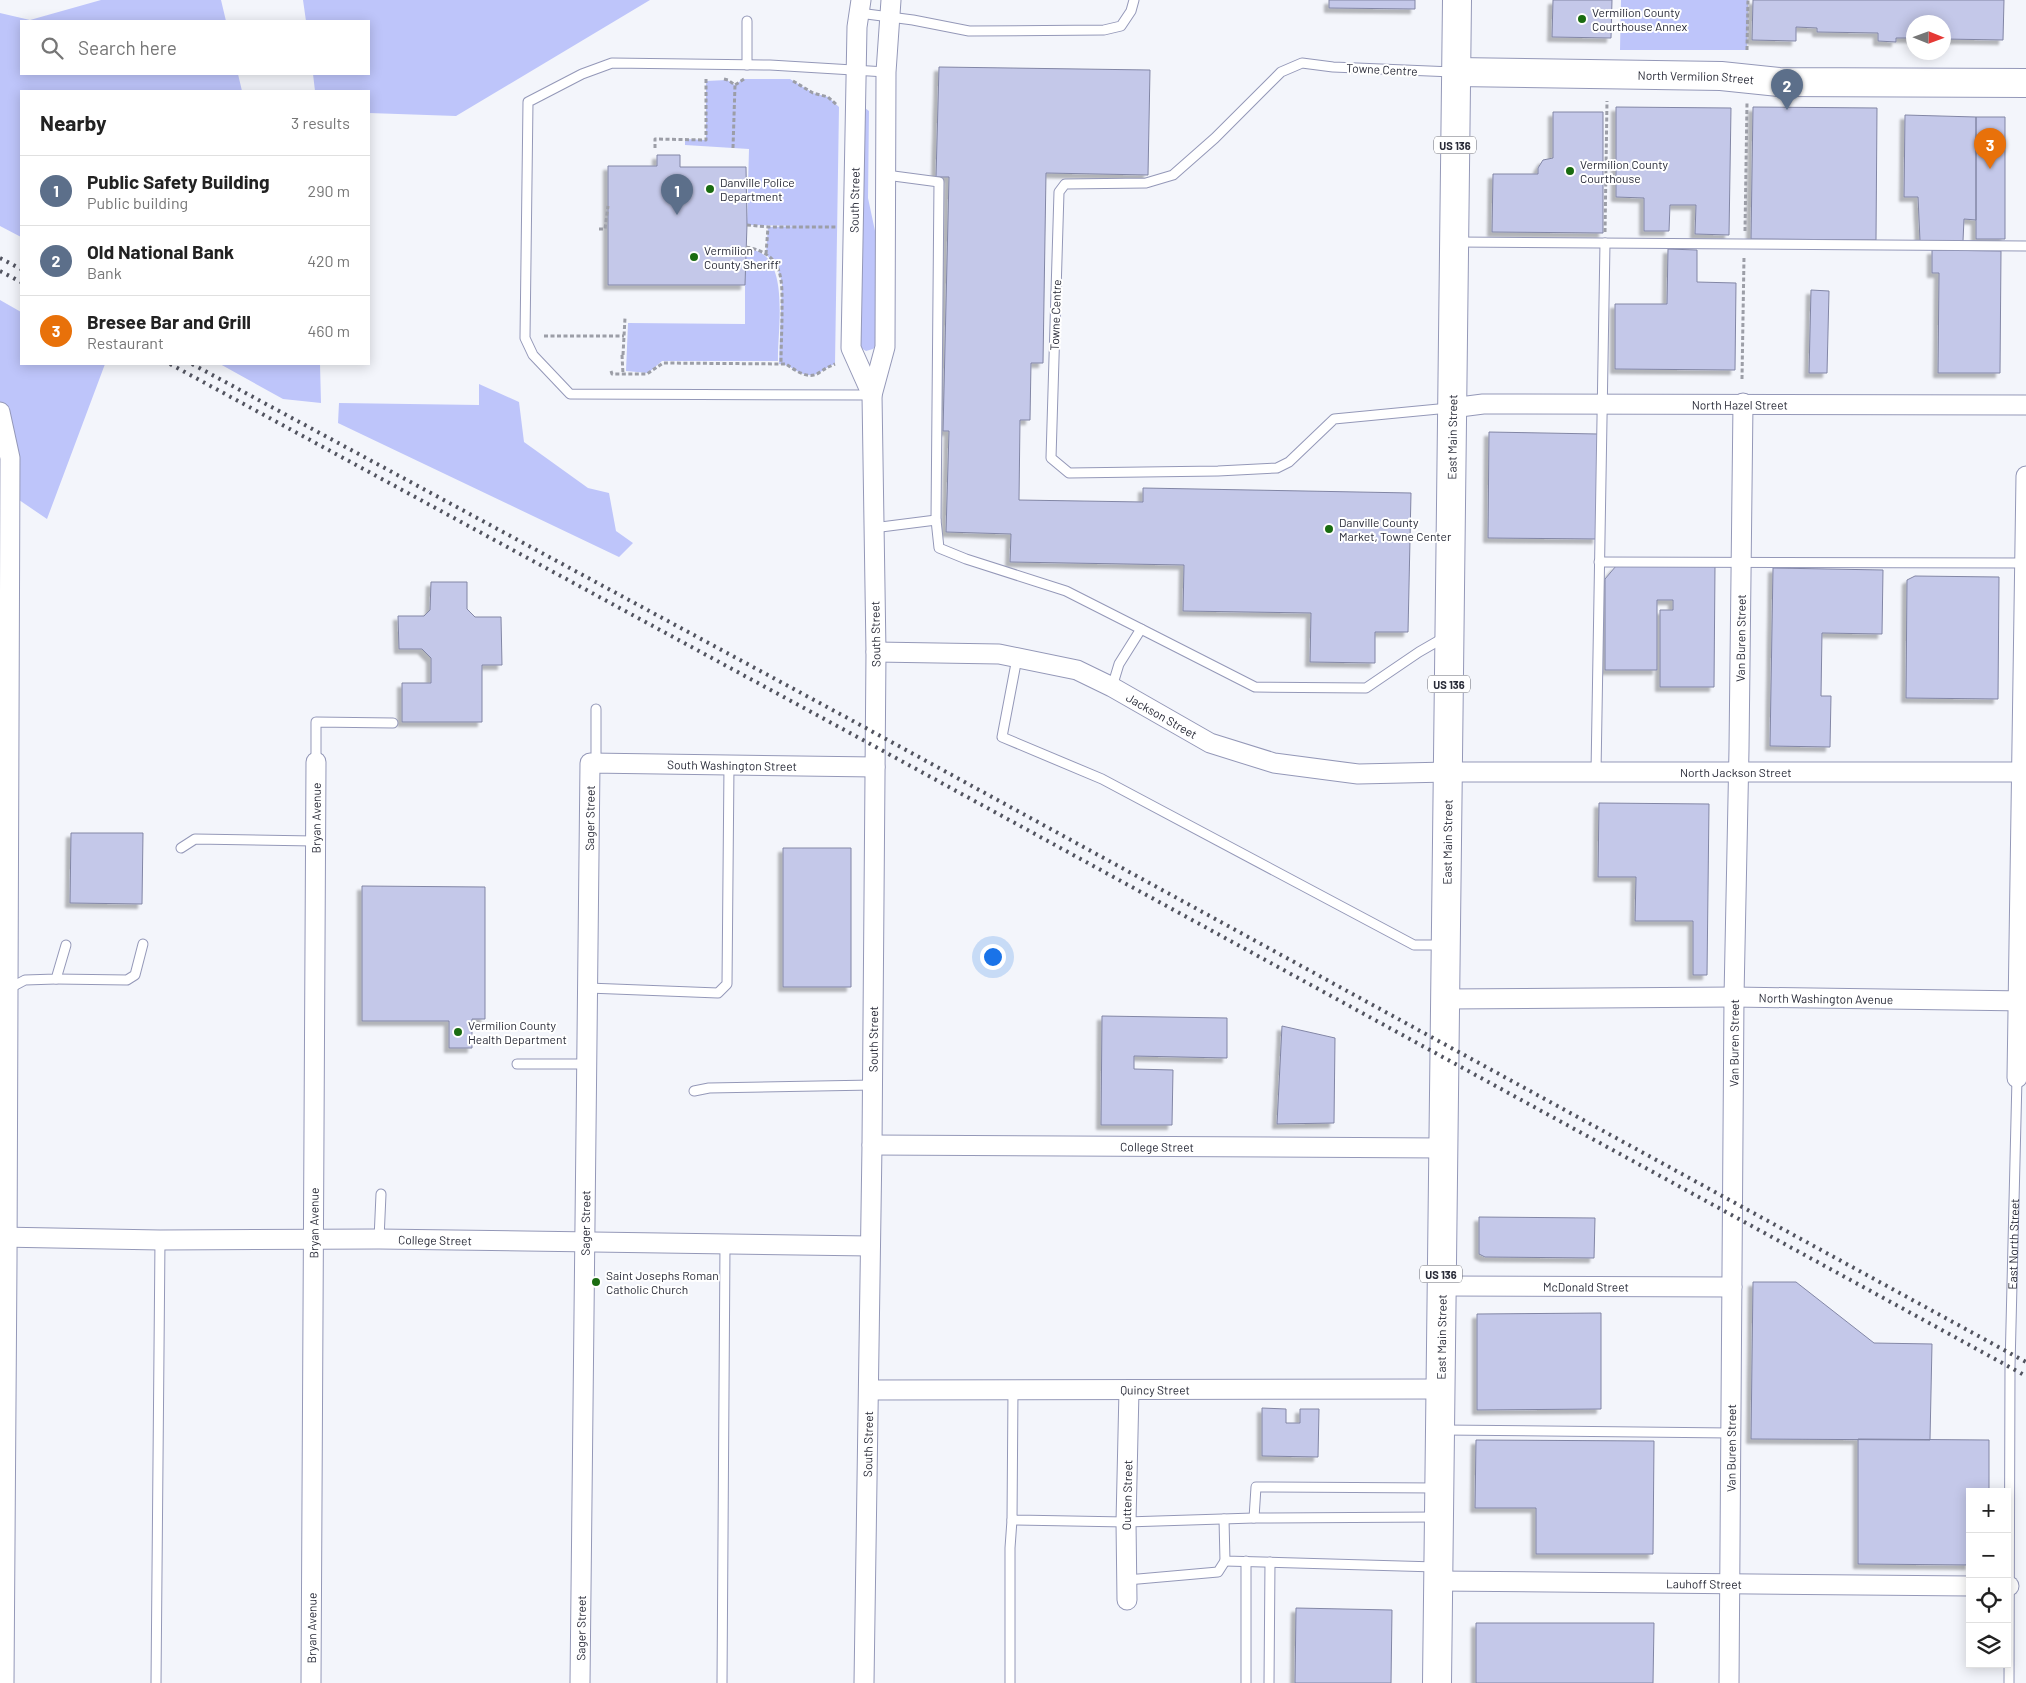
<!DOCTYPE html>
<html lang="en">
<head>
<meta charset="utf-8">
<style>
  body { margin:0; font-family:Barlow,sans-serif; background:#f6f6f6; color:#222 }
  .controls { position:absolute; right:15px; bottom:15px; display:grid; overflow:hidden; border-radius:0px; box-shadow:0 2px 12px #0003 }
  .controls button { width:45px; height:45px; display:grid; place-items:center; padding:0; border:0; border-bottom:1px solid #e0e0e0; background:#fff; color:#222; font:25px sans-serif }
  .compass { position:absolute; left:1906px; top:15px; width:45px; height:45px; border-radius:50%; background:#fff; box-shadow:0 2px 12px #0003; rotate:91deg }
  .you { position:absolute; left:992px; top:956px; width:18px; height:18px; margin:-12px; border:4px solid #fff; border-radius:50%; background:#1a73e8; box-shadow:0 0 0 8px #1a73e833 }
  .badge { display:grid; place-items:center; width:32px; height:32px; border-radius:50%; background:#1a73e8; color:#fff; font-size:16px; font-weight:700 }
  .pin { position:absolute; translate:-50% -41px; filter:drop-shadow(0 1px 2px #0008) }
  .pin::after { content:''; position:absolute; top:26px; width:18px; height:15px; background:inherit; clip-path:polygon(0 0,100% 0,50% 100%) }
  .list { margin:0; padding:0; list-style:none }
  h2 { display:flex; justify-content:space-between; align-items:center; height:65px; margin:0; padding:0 20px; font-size:21px }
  h2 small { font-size:16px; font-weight:400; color:#767676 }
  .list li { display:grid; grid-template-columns:32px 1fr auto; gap:15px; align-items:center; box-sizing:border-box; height:70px; padding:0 20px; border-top:1px solid #e0e0e0 }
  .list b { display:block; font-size:19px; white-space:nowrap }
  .list p { margin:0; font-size:16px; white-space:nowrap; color:#767676 }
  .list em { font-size:16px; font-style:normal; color:#767676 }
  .icon { flex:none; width:28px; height:28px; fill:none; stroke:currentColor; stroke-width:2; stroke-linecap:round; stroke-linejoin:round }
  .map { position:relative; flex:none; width:2026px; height:1683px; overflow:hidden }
  .search { position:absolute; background:#fff; box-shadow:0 2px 12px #0003; left:20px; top:20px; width:350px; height:55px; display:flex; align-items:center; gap:12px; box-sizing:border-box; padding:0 18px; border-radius:0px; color:#767676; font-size:19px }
  .panel { position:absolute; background:#fff; box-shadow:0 2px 12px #0003; left:20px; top:90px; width:350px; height:275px; border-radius:0px }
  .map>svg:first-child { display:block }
</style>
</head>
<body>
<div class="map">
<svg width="2026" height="1683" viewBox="0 0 2026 1683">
  <defs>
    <filter id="shadow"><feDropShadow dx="-4.5" dy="4.5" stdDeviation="1" flood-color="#0004"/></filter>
  </defs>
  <rect width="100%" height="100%" fill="#f3f5fb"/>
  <path fill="#bec5fa" d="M101,0h120l5,21h-205v53h217l4,17h-221v146l-21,-11v-213l30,7z
    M303,0h347l-194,116 -87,-3v-22h-54l-2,-17h56v-53h-63z
    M1621,0h127l-1,50h-127z
    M743,79h47l23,14 15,4 11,10 -4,257c-10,3 -14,10 -22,11 -14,2 -21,-11 -34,-11l3,-82 -5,-15 -11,-13 2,-27 34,-1 -55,-1 2,-76 -64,-4v-6l21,1v-59l21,-1 8,5z
    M865,108l4,3 -1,87 10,47 -2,100 -3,4 -7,2 -5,-3 -2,-4 4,-235z
    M745,251c4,0 9,-1 12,0 33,12 20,83 21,110h-116l-14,12 -22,-2 2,-48 117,1z
    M0,300l21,12v52h84l-58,155 -47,-32z
    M220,364h100l1,39 -38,-4z
    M479,384l40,18 5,40 64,46 21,5 7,38 17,12 -14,14 -281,-134 1,-20 140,2z"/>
  <path fill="#c4c8e9" stroke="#8286a5" filter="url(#shadow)" d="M1329,0h86v9l-86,-1z
    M1553,0h59l-1,38 -59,-1z
    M1753,0h251l-1,40 -59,-1v-17h-30v16h-18v4l-18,-1v-8l-61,-1v-4l-21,-1v14l-44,-1z
    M939,67l211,3 -2,105 -102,-2 -3,190h-12l-1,57h-10l-1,80 124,2v-14l268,5 -3,139h-33v31l-65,-1 1,-49 -128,-2 1,-46 -174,-3 1,-28 -65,-2 3,-101h-6l6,-254h-13z
    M1616,107l115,1 -2,127 -34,-1 1,-29h-26l-1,26h-25v-33l-28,-1z
    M1753,107l124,1 -1,132 -125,-1z
    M1553,112h50v121l-111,-1 1,-58h45v-6l5,-8 10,-2z
    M1905,115l71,2v103l-12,-1 -1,22h-43l-2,-44h-14z
    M1976,117h29v122h-29z
    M657,155h23v12h66l1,58 -2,60h-137v-119h49z
    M1668,249l29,1v32l39,1 -1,87 -120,-1v-65h52z
    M1932,250l69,1 -1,122h-62l1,-100h-7z
    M1811,290l18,1 -2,82h-18z
    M1489,432l109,2 -1,105 -109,-1z
    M1616,566h99l-1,121h-54v-77h13v-10h-16v70h-52v-91z
    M1773,568l110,2 -1,64 -60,-1 -1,63h10l-1,51 -60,-1z
    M1915,576l84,1 -1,122 -92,-1 1,-118z
    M431,582h36v27l8,8h26l1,48h-20v57h-80v-39h29v-25l-9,-9h-23l-1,-33h26l6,-6z
    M1599,803l110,1 -2,171h-14v-54h-58l1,-44h-38z
    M71,833h72l-1,71 -72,-1z
    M783,848h68v139h-68z
    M362,886l123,1v132h-13v29h-23v-27h-87z
    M1102,1016l125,2v40l-93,-2v13l39,1 -1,55h-71z
    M1282,1026l53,12 -1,85 -57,1z
    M1479,1217l116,1 -1,40 -109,-1 -6,-3z
    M1753,1282h43l78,61 58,1 -2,96 -179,-1z
    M1601,1313v96l-124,1v-96z
    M1262,1408l24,1v14h14v-14h19l-1,48 -56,-1z
    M1858,1439l131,1v52h-19v73l-112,-1z
    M1476,1440l178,1 -1,113h-117v-46h-61z
    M1296,1608l96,2 -1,73h-96z
    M1476,1623h178l-1,60h-177z"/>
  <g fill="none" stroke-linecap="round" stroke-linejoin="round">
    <g stroke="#9498b8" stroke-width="11">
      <g id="service">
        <path d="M859,13l54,7 56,11 135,-1 17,-4 10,-15 3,-11"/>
        <path d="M747,21v44"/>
        <path d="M886,175l53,7 -3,338 3,28 27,11 100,32 75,38 -22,35 -7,23"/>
        <path d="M1456,242l570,4"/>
        <path d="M872,395l-302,-1 -37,-39 -8,-17 3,-236 54,-28 30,-11 158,2 116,7"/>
        <path d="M1449,408l-115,11 -45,43 -12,6 -59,3 -149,2 -18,-15 8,-266 6,-8 81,-1 27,-8 42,-37 66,-66 21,-9 31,4 120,5"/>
        <path d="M873,528l63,-8"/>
        <path d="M1599,562l427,1"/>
        <path d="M1141,629l114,58 111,1 53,-36 26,-15"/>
        <path d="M1017,658l-15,79 100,42 312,166h29"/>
        <path d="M316,762v-40l77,1"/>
        <path d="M596,763v-54"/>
        <path d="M1596,772l9,-529"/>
        <path d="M181,848l14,-9 119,2"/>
        <path d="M56,979l71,1 8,-5 8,-31"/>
        <path d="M588,988l130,5 9,-9 2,-219"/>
        <path d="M8,989l17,-9 31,-1 10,-34"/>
        <path d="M517,1064h70"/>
        <path d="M694,1091l15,-3 164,-3"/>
        <path d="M379,1239l2,-45"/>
        <path d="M1013,1390l-1,130 114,2 128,-4"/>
        <path d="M1443,1430l287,3"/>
        <path d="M1435,1517l-181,1 2,-31 181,1"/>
        <path d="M1224,1519l1,42 211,6"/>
        <path d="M1127,1580l91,-8 7,-11"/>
        <path d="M156,1683l4,-443"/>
        <path d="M722,1683l3,-439"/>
        <path d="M1010,1683v-135l2,-28"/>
        <path d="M1246,1683v-122"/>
        <path d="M1269,1683l1,-121"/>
        <path id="s1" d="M2009,1683l1,-316 7,-289"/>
      </g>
    </g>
    <g stroke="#9498b8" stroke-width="21">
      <g id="minor">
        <path d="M861,0l-4,27 -6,321 21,47"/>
        <path id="s2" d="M1452,408l31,-4 543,1"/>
        <path d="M0,412l10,46 -3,803 -3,422"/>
        <path id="s3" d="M876,652l123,2 78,16 35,17 98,56 64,20 84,11 90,-2h574"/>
        <path id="s4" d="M1445,999l289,-2 292,4"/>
        <path d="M2017,1078l9,-602"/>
        <path id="s5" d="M872,1145l570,3"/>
        <path id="s6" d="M0,1237l160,3 219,-1 491,7"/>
        <path id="s7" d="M1441,1286l291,1"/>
        <path id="s8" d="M869,1390l572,-1"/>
        <path id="s9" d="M1438,1581l532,5"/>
        <path d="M2007,1586h2"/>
        <path id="s10" d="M1127,1600l-1,-78 3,-132"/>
        <path id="s11" d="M311,1683l5,-921"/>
        <path id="s12" d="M580,1683l10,-920 285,4"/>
        <path id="s13" d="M864,1683l8,-538 4,-493 -4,-257 13,-48 1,-275 5,-72"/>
        <path id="s14" d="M1729,1683l5,-686 5,-248 4,-346"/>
      </g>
    </g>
    <g stroke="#9498b8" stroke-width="30">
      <g id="primary">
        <path id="s15" d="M1456,72l265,4 58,6 247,1"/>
        <path id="s16" d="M1437,1683l20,-1683"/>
      </g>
    </g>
    <path stroke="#9c9ea7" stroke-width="3" stroke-dasharray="4 2.5" stroke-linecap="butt" d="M1747,50l1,-50
      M724,79l4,1 7,5 9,-6
      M793,81l20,12 15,4 9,8
      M655,148v-9l51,1v-61h2
      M733,148l2,-63
      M747,225l21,2h68
      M599,229h6l3,-23
      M1745,231l2,-128
      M1605,232l2,-131
      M746,247c39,7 36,33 36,66 0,17 -1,34 -1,51
      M766,254l2,-27
      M544,336h80
      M622,355l1,19
      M623,355l2,-37
      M611,371l1,3h35l16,-11 123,1c9,6 23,17 34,8 6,-4 8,-5 15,-8
      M1742,379l2,-122"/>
    <use href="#service" stroke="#fff" stroke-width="9"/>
    <use href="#minor" stroke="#fff" stroke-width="19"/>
    <use href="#primary" stroke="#fff" stroke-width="28"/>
    <path stroke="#525460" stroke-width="4" stroke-dasharray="2.5 5" stroke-linecap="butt" d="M0,258l21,11
      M0,271l21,11
      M170,364l704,382 1152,630
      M192,364l661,357 1173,641"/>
  </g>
  <g fill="#1a6c11" stroke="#fff" stroke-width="2">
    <circle cx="1582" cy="19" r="5"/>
    <circle cx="1570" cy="171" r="5"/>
    <circle cx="710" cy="189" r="5"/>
    <circle cx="694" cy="257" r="5"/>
    <circle cx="1329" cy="529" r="5"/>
    <circle cx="458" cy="1032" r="5"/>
    <circle cx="596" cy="1282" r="5"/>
  </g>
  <g text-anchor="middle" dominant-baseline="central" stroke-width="4" stroke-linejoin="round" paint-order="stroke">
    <g fill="#fff" stroke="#696b74" stroke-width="1">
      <rect x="1434" y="136.5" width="42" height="17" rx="4"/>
      <rect x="1428" y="675.5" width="42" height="17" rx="4"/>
      <rect x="1420" y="1265.5" width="42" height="17" rx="4"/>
    </g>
    <g font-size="11" font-weight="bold" fill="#292b38">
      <text x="1455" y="145">US 136</text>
      <text x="1449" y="684">US 136</text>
      <text x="1441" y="1274">US 136</text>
    </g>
    <g font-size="12" fill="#292b38" stroke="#fff" text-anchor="start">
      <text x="1592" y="12">Vermilion County<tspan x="1592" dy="14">Courthouse Annex</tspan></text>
      <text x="1580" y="164">Vermilion County<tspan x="1580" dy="14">Courthouse</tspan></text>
      <text x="720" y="182">Danville Police<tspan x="720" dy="14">Department</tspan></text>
      <text x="704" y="250">Vermilion<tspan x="704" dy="14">County Sheriff'</tspan></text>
      <text x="1339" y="522">Danville County<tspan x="1339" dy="14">Market, Towne Center</tspan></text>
      <text x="468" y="1025">Vermilion County<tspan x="468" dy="14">Health Department</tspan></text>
      <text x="606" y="1275">Saint Josephs Roman<tspan x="606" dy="14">Catholic Church</tspan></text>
    </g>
    <g font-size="12" fill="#292b38" stroke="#fff">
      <text transform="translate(1382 69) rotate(3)">Towne Centre</text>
      <text stroke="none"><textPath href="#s15" startOffset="240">North Vermilion Street</textPath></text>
      <text transform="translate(854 200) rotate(-89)">South Street</text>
      <text transform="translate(1055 315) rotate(-88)">Towne Centre</text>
      <text stroke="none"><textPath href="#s2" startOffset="288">North Hazel Street</textPath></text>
      <text stroke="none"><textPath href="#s16" startOffset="1246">East Main Street</textPath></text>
      <text transform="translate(875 634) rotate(-91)">South Street</text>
      <text stroke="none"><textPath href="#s14" startOffset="1045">Van Buren Street</textPath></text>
      <text stroke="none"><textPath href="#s3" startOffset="299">Jackson Street</textPath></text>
      <text stroke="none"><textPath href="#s12" startOffset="1062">South Washington Street</textPath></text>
      <text stroke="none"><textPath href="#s3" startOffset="884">North Jackson Street</textPath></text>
      <text stroke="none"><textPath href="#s11" startOffset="865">Bryan Avenue</textPath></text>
      <text stroke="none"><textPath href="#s12" startOffset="865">Sager Street</textPath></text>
      <text stroke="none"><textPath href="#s16" startOffset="841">East Main Street</textPath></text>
      <text stroke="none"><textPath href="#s4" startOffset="381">North Washington Avenue</textPath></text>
      <text stroke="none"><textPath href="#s13" startOffset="644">South Street</textPath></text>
      <text stroke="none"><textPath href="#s14" startOffset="640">Van Buren Street</textPath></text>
      <text stroke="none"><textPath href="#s5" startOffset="285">College Street</textPath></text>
      <text stroke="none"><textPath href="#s11" startOffset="460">Bryan Avenue</textPath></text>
      <text stroke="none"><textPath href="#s12" startOffset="460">Sager Street</textPath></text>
      <text stroke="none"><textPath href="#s6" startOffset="435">College Street</textPath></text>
      <text stroke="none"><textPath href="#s1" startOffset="439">East North Street</textPath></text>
      <text stroke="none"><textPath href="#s7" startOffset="145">McDonald Street</textPath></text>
      <text stroke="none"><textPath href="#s16" startOffset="346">East Main Street</textPath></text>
      <text stroke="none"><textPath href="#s8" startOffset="286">Quincy Street</textPath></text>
      <text stroke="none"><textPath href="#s13" startOffset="239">South Street</textPath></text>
      <text stroke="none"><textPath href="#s14" startOffset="235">Van Buren Street</textPath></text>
      <text stroke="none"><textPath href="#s10" startOffset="105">Outten Street</textPath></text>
      <text stroke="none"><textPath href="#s9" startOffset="266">Lauhoff Street</textPath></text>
      <text stroke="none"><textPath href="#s11" startOffset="55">Bryan Avenue</textPath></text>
      <text stroke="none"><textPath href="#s12" startOffset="55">Sager Street</textPath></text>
    </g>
  </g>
</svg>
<div class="controls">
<button>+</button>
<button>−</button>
<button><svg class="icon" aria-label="locate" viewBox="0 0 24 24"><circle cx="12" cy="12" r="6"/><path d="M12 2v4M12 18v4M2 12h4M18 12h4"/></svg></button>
<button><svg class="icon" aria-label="layers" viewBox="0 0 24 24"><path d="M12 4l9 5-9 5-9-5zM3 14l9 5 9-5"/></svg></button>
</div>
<svg class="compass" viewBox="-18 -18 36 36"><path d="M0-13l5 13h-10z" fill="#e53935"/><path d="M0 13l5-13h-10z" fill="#767676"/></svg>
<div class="you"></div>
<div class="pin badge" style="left:677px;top:215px;background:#5c6f8a">1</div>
<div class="pin badge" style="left:1787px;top:110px;background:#5c6f8a">2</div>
<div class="pin badge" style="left:1990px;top:169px;background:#e8710a">3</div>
<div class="search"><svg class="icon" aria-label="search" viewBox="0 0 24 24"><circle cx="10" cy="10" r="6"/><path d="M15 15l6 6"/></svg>Search here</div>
<section class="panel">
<h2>Nearby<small>3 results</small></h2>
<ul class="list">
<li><span class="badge" style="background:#5c6f8a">1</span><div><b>Public Safety Building</b><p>Public building</p></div><em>290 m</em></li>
<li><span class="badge" style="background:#5c6f8a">2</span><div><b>Old National Bank</b><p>Bank</p></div><em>420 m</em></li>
<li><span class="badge" style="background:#e8710a">3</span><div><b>Bresee Bar and Grill</b><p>Restaurant</p></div><em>460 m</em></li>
</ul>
</section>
</div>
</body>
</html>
